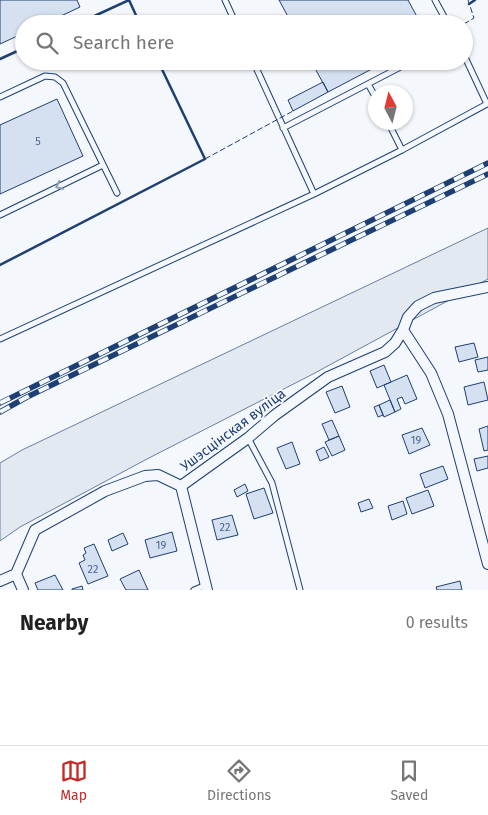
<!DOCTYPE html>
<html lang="en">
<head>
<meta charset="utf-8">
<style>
  body { margin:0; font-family:"Fira Sans",sans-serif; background:#f6f6f6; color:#222 }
  .compass { position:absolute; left:368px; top:85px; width:45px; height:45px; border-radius:50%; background:#fff; box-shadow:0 1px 4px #0004; rotate:353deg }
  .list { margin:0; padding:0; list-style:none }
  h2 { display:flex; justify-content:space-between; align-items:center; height:65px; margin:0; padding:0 20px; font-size:21px }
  h2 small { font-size:16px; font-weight:400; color:#767676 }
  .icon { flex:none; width:28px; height:28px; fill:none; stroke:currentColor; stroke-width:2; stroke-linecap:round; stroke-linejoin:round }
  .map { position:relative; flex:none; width:488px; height:590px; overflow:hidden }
  .search { position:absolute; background:#fff; box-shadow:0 1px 4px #0004; left:15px; right:15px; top:15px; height:55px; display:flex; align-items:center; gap:12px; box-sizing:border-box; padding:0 18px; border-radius:28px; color:#767676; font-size:19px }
  .sheet { height:155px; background:#fff }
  nav { display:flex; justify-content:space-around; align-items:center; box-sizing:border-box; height:70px; border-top:1px solid #e0e0e0; background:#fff; font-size:14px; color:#767676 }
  nav a { display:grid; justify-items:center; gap:2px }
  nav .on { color:#c62828 }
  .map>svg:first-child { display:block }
</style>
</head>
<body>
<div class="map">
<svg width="488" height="590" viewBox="0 0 488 590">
  <rect width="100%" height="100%" fill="#f4f7fb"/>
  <path fill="#e3e9f0" stroke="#687fa3" d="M488,228v51l-175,95 -166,85 -127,68 -20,14v-78l22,-13z"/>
  <path fill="#d5e0f0" stroke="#1d3f73" d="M0,0h77l3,7 -36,17h-20v9l-24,11z
    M279,0h129l13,24h-129z
    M311,61h76l-59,31z
    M323,82l5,10 -35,19 -5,-11z
    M57,99l26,57 -83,38v-69z
    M474,343l4,14 -19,5 -4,-15z
    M488,357v13l-10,2 -3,-12z
    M384,365l7,17 -14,6 -7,-17z
    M407,375l10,24 -12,5 -3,-7 -5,2 4,10 -6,3 -11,-27z
    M484,382l4,18 -20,5 -4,-18z
    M342,386l8,21 -15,6 -9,-21z
    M390,400l5,12 -11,5 -5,-12z
    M379,405l4,10 -5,2 -4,-10z
    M332,420l7,16 -10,4 -7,-16z
    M488,426v24l-4,1 -5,-22z
    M422,428l8,17 -21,9 -7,-19z
    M339,436l6,14 -13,6 -7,-14z
    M292,442l8,22 -14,5 -9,-21z
    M324,447l5,10 -9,4 -4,-10z
    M488,456v12l-11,3 -3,-12z
    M443,466l5,13 -23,9 -5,-14z
    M245,484l3,7 -11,6 -3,-7z
    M264,488l9,25 -19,6 -8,-25z
    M428,490l6,16 -22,8 -6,-16z
    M369,499l4,9 -12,4 -3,-9z
    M403,501l4,13 -15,6 -4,-14z
    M232,515l6,20 -21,5 -5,-20z
    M172,532l5,19 -27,7 -5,-18z
    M123,533l5,11 -16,7 -4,-11z
    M94,544l14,32 -20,8 -9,-21 6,-3 -2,-5 3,-2 -2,-5z
    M139,570l9,20h-22l-6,-11z
    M55,575l8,15h-25l-3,-7z
    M460,581l2,9h-25l-1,-3z
    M82,586l1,4h-11v-1z"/>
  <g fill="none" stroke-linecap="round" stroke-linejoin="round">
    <g stroke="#1d3f73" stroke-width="7">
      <path id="service" d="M225,0l11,24
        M435,0l13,24
        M253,61l61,133
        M368,84l8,14
        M0,97l45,-21 10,1 8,6 54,110
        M388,122l14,28
        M283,128l129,-67
        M0,215l103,-50
        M0,339l314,-145 88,-44 85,-46 -23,-49
        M248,438l24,45 28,107
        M194,590l12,-5"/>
    </g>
    <g stroke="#1d3f73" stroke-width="12">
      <path id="minor" d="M403,330l28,43 17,41 40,150
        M181,486l26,104
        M16,574l7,16
        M0,581l16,-7 19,-44 70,-39 40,-15 13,-1 23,11 67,-48 27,-23 53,-38 57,-25 10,-9 8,-13 5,-13 10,-11 16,-8 54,-11"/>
    </g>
    <use href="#service" stroke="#f4f7fb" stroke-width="5"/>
    <use href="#minor" stroke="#f4f7fb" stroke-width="10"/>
    <g stroke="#1d3f73" stroke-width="5.5">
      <path id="rail" d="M0,403l488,-240
        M0,412l27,-15 461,-223"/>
    </g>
    <use href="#rail" stroke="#f4f7fb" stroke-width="4" stroke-dasharray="11" stroke-linecap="butt"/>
    <path stroke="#1d3f73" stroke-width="1" stroke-dasharray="6 2.5" stroke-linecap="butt" d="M464,24l10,-6 -6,-18
      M205,159l88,-48"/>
    <path stroke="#1d3f73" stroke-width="2.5" d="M129,0l11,24
      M469,4l6,-4
      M77,24l52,-24
      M0,59l24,-11
      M0,265l205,-106 -47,-98"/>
  </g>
  <defs><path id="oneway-chevron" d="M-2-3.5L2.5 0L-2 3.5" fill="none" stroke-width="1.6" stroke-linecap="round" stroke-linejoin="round" transform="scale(1.25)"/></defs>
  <use stroke="#889bb7" href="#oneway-chevron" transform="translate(59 186) rotate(154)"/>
  <g text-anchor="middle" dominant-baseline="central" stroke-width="4" stroke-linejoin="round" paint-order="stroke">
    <g font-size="11" fill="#4b6792">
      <text x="38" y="141">5</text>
      <text x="416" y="440">19</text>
      <text x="225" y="527">22</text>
      <text x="161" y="545">19</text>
      <text x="93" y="569">22</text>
    </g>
    <g font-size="14" fill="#1d3f73" stroke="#f4f7fb">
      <text transform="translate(233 430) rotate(-37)">Ушэсцінская вуліца</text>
    </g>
  </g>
</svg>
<svg class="compass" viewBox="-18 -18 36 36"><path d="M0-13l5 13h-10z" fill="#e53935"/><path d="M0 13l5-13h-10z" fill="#767676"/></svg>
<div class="search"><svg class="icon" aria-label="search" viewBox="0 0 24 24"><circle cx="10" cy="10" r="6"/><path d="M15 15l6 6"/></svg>Search here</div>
</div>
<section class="sheet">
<h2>Nearby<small>0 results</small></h2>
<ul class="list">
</ul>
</section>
<nav>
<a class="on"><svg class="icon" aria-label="map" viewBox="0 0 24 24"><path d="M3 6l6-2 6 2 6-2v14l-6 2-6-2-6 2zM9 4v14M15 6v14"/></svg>Map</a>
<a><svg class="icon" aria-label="directions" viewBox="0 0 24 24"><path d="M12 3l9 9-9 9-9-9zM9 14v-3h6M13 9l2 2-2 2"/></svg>Directions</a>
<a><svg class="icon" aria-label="saved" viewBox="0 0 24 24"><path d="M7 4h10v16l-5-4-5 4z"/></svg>Saved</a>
</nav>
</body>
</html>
